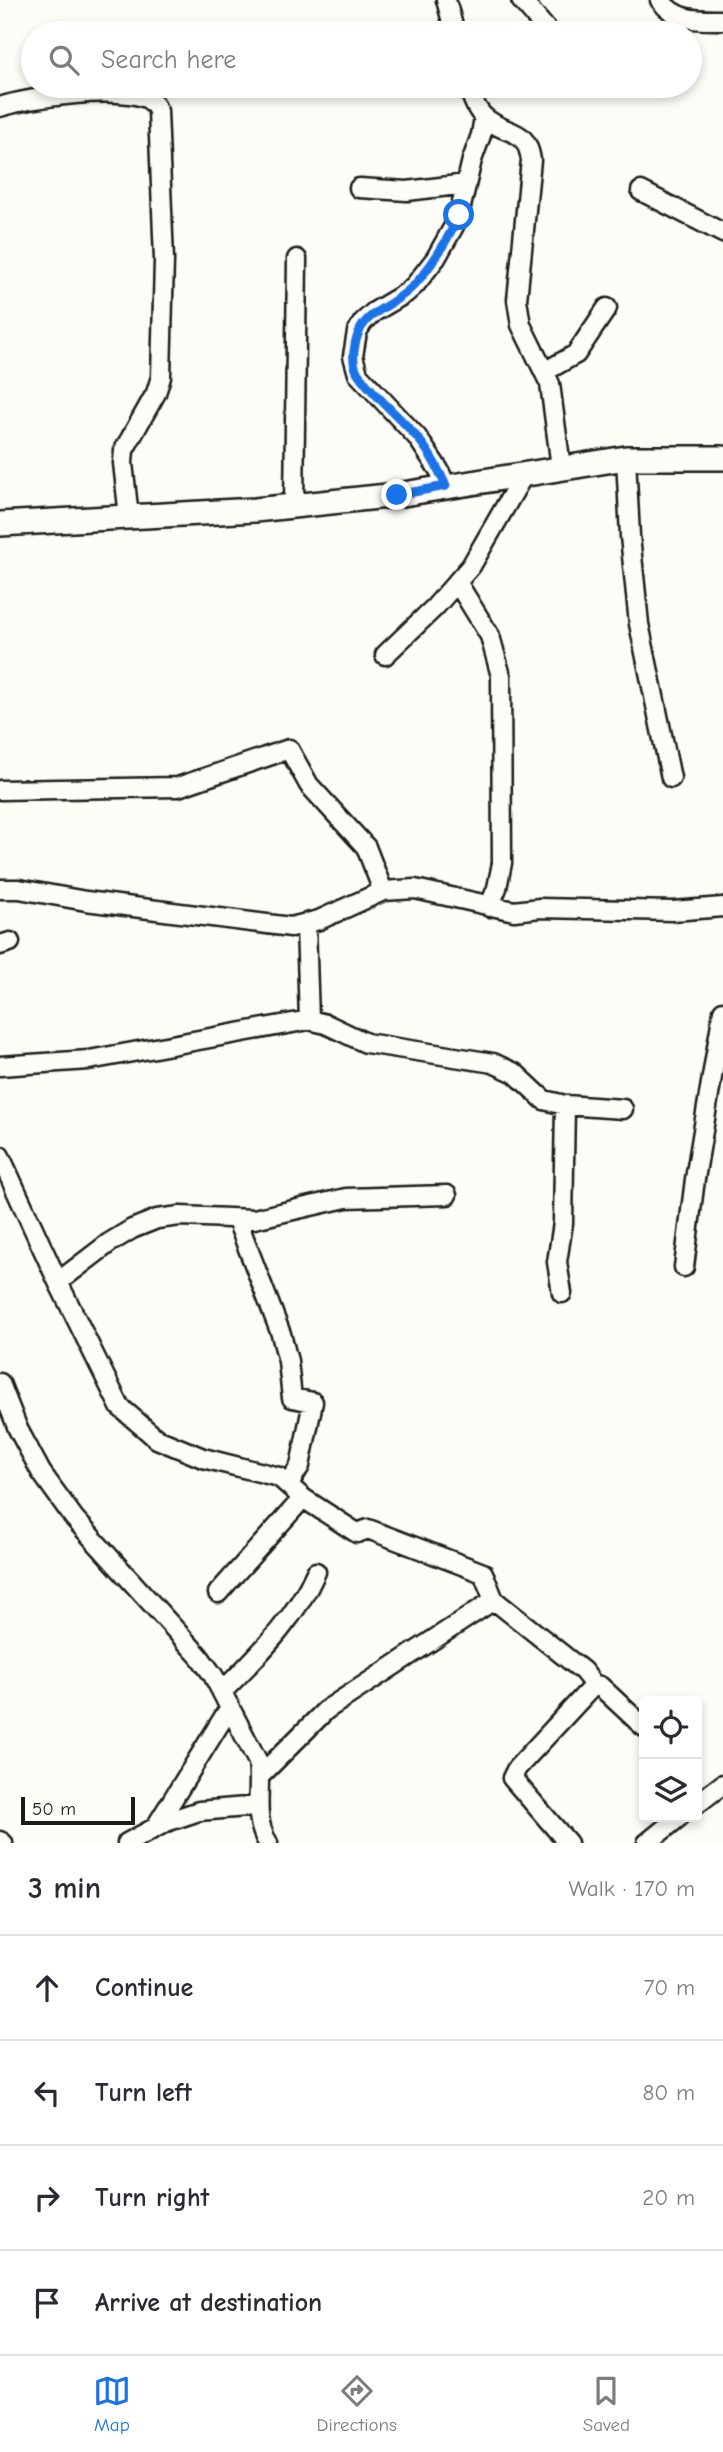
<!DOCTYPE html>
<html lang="en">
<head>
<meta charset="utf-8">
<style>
  body { margin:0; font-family:"Comic Neue",sans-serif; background:#f7f7f7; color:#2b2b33 }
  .controls { position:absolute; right:21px; bottom:21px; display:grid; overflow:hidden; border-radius:7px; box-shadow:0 4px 10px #0003 }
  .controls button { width:63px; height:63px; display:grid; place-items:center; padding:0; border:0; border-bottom:2px solid #e1e1e2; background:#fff; color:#2b2b33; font:35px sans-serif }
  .scale { position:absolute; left:21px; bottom:18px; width:114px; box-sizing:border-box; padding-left:7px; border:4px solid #1c1c1c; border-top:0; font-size:19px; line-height:24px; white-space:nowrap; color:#1c1c1c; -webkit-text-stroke:5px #fdfcf7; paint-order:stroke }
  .stop { position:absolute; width:21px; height:21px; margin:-16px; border:5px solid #1a73e8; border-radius:50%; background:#fff }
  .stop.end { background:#1a73e8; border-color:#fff; box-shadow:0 2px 7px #0008 }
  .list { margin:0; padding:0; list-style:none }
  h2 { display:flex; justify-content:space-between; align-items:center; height:91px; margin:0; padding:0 28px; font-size:30px }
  h2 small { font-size:23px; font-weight:400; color:#7c7c81 }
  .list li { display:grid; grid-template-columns:46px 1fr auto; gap:21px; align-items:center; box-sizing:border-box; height:105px; padding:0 28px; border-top:2px solid #e1e1e2 }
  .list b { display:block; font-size:26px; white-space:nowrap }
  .list em { font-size:23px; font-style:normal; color:#7c7c81 }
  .icon { flex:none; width:38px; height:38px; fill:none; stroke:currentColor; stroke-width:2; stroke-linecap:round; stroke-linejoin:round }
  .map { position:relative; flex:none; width:723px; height:1843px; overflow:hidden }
  .search { position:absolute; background:#fff; box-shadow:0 4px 10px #0003; left:21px; right:21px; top:21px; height:77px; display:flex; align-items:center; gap:18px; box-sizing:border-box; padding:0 24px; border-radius:38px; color:#7c7c81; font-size:26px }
  .sheet { height:511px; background:#fff }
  nav { display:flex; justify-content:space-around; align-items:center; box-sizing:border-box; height:98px; border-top:2px solid #e1e1e2; background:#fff; font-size:19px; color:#7c7c81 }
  nav a { display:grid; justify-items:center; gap:4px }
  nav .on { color:#1a73e8 }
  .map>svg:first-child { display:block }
</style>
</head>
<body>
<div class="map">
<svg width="723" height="1843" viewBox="0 0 723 1843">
  <rect width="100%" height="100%" fill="#fdfcf7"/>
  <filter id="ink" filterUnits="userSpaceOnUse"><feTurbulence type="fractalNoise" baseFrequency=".0143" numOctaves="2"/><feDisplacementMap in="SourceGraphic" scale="14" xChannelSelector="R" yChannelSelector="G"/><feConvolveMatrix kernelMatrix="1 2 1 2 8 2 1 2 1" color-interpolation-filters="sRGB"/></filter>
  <g filter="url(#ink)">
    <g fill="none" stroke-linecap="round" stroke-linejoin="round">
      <g stroke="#1c1c1c" stroke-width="23">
        <path id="minor" d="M446,0l9,33
          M521,0l26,30
          M660,0c16,22 38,20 63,20
          M468,86c5,13 8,26 20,34 21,16 38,7 43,40l-14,140 4,25 29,59 11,83
          M0,107c28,-10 123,-22 148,-8 5,3 8,7 10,12l6,149 -3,117 -5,16 -32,57 -1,13 6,54
          M359,188l48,3 59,-7
          M641,191l82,42
          M544,372l32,-18 31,-46
          M626,458l4,78 9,88 32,154
          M446,486l-7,-16 -22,-33 -59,-63 -5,-18 4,-24 6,-10 11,-10 32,-19 9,-8 21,-27 18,-32 5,-11 13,-55 9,-25 3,-18
          M294,506l3,-247
          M457,582l33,54 11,40 1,187 -5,25 -8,19
          M385,655l50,-48 36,-41 53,-92
          M0,790l178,-3 111,-38 20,36 57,62 17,44
          M0,889h19l67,12 205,26 28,-7 64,-29 32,-2 99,22 26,-3 133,3 50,-4
          M306,925l3,95
          M0,945l10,-3
          M0,1066l89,-6 220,-40 17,4 40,19 127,20 22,10 29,27 21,5 58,4
          M0,1156l58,126 62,125 37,32 46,19 76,19 24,21 -85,95
          M237,1220l44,114 7,27 4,37 21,4 -13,64 -12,19
          M684,1267l11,-88 28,-168
          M58,1282l51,-39 23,-14 25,-10 23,-3 74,3 92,-21 101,-3
          M562,1293l-5,-31 6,-39 2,-118
          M0,1383l18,46 23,43 33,46 125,138 14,19 45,87c4,27 -6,56 10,81
          M303,1498l54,35 11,-4 115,44 11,27 89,71 11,14 6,1 44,41
          M222,1692c36,-37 73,-72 94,-120
          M260,1776l66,-66 168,-110
          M697,1804l26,-20
          M155,1828l75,-121
          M0,1841l3,2
          M127,1843l39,-21 33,-11 59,-5
          M568,1843l-56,-65 5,-10 77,-83
          M647,1843l32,-26"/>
      </g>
      <g stroke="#1c1c1c" stroke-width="28">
        <path id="tertiary" d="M0,524l255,-14 142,-15 229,-37h97"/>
      </g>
      <use href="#minor" stroke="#fdfcf7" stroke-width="18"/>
      <use href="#tertiary" stroke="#fdfcf7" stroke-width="23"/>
    </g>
  </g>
  <g fill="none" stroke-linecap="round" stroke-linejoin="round" filter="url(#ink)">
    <path stroke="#1a73e8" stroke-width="9" d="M397,495l49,-9c-8,-18 -17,-36 -31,-51 -17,-20 -39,-37 -55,-59 -6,-7 -7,-16 -6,-25 5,-44 38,-40 62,-68 18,-20 32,-44 43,-68"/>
  </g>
</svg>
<div class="controls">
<button><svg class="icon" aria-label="locate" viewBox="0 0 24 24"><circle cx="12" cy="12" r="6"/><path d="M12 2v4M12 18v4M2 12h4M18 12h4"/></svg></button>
<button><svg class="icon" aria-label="layers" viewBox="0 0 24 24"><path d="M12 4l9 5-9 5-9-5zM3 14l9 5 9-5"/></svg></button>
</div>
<div class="scale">50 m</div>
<div class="stop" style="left:459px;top:215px"></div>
<div class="stop end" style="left:397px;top:495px"></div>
<div class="search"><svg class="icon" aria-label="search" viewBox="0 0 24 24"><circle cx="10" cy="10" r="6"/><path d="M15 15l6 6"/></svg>Search here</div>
</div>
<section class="sheet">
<h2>3 min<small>Walk · 170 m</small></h2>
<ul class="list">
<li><svg class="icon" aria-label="ahead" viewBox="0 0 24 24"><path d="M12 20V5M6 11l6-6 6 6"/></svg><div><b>Continue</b></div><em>70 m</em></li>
<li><svg class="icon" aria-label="left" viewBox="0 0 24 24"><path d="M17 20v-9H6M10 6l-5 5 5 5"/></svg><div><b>Turn left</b></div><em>80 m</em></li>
<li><svg class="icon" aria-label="right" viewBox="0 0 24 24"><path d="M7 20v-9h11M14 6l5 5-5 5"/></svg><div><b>Turn right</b></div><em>20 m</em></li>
<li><svg class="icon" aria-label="arrive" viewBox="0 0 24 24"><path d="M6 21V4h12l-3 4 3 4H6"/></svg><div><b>Arrive at destination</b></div></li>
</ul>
</section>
<nav>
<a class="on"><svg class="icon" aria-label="map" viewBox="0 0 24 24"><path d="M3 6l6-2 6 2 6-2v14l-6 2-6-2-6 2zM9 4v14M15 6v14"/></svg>Map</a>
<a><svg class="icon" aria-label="directions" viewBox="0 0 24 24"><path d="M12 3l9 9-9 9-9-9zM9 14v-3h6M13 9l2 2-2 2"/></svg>Directions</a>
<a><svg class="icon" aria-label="saved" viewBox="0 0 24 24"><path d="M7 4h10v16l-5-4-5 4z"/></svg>Saved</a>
</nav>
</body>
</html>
